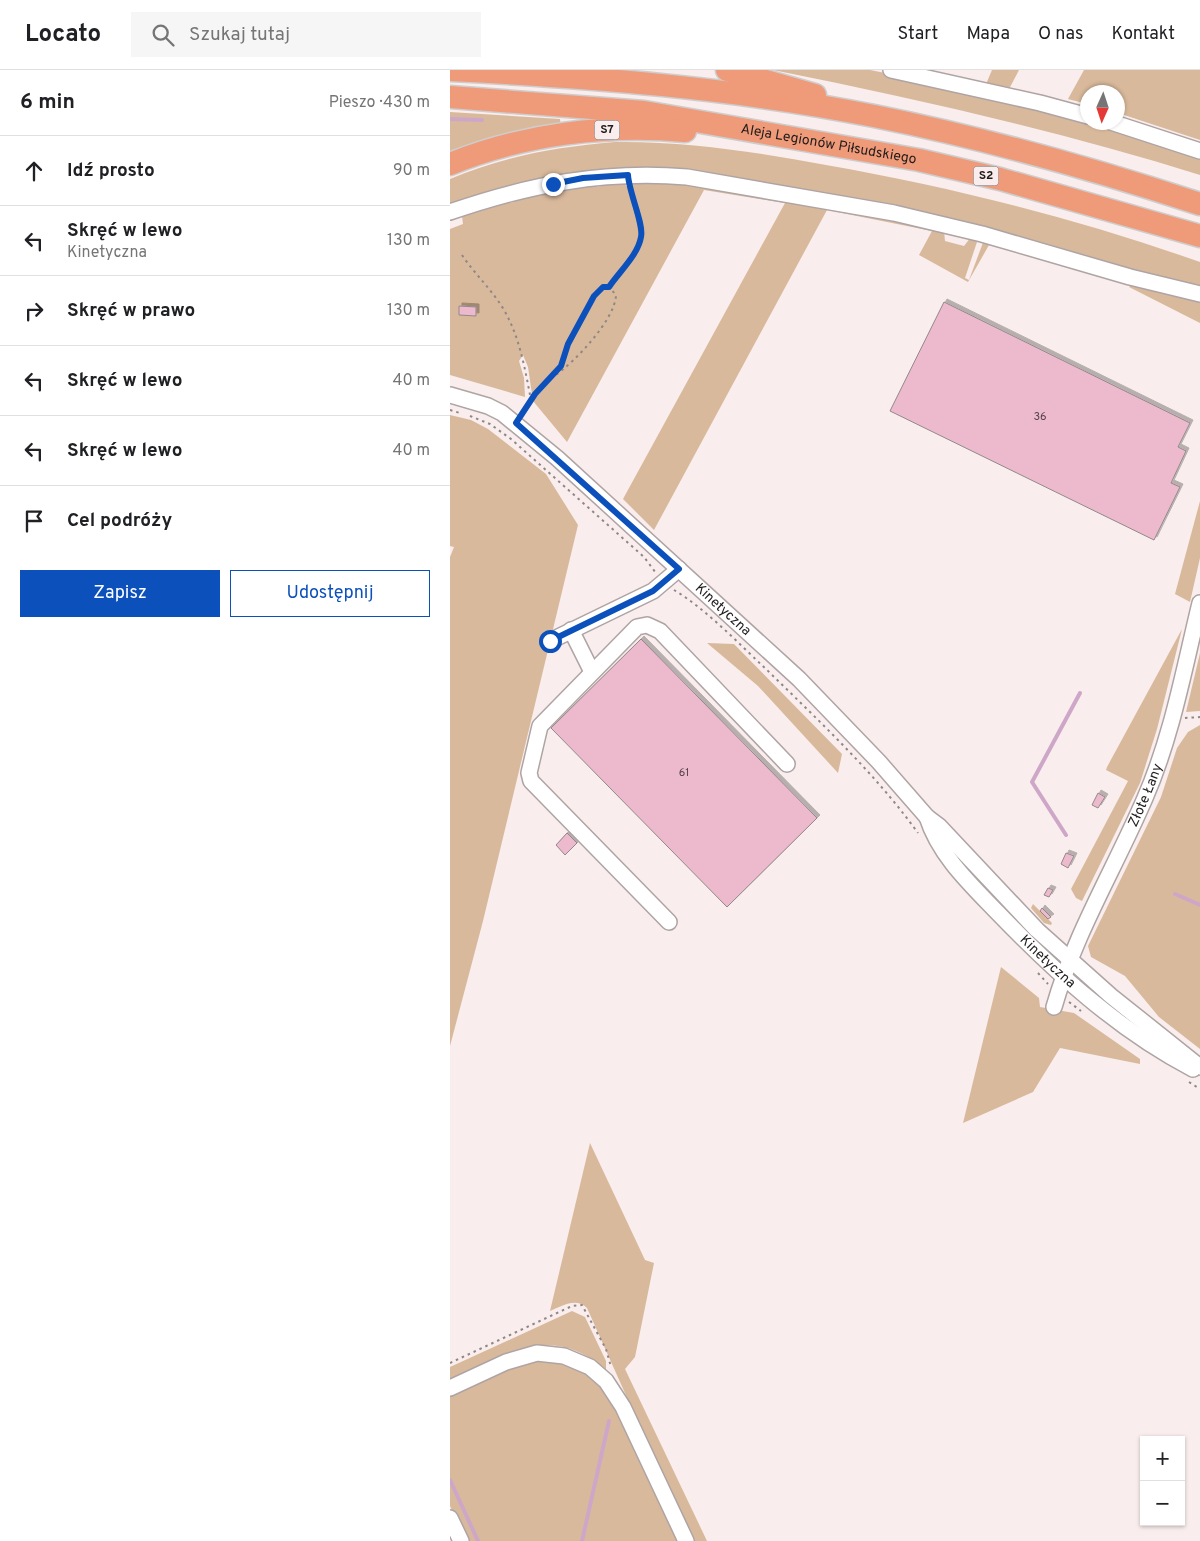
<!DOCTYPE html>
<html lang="pl">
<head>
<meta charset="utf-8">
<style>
  body { margin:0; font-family:Overpass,sans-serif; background:#f6f6f6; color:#202124 }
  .controls { position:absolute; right:15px; bottom:15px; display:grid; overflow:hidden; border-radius:0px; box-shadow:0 1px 4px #0004 }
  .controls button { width:45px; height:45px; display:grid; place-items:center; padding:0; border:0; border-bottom:1px solid #e0e0e0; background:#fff; color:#202124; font:25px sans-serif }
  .compass { position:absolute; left:630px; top:15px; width:45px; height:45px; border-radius:50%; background:#fff; box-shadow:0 1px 4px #0004; rotate:183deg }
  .stop { position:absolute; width:15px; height:15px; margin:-11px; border:4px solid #0c51bb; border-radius:50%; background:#fff }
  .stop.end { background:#0c51bb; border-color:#fff; box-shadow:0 1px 5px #0008 }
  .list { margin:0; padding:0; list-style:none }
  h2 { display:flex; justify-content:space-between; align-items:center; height:65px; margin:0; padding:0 20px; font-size:21px }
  h2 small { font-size:16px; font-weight:400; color:#757577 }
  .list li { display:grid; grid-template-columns:32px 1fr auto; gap:15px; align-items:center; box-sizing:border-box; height:70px; padding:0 20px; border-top:1px solid #e0e0e0 }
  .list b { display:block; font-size:19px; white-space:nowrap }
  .list p { margin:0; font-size:16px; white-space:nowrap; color:#757577 }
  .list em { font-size:16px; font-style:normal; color:#757577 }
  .actions { display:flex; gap:10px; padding:15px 20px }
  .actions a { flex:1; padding:11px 0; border:1px solid #0c51bb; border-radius:0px; text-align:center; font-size:18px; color:#0c51bb }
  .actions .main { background:#0c51bb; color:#fff }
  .icon { flex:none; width:28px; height:28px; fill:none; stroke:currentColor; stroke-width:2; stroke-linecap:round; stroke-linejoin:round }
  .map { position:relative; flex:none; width:750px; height:1471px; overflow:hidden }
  header { display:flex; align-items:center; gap:30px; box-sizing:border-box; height:70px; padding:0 25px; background:#fff; border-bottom:1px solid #e0e0e0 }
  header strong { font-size:24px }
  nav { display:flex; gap:28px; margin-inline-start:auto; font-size:18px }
  .search { width:350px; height:45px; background:#f6f6f6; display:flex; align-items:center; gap:12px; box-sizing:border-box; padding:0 18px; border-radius:0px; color:#757577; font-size:19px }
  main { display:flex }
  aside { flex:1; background:#fff }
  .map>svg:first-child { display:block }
</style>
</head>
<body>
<header>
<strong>Locato</strong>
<div class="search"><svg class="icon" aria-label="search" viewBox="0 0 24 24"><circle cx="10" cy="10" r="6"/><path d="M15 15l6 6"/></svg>Szukaj tutaj</div>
<nav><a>Start</a><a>Mapa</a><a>O nas</a><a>Kontakt</a></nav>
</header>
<main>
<aside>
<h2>6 min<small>Pieszo · 430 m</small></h2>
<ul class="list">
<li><svg class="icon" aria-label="ahead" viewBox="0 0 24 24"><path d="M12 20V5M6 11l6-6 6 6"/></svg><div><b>Idź prosto</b></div><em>90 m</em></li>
<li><svg class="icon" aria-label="left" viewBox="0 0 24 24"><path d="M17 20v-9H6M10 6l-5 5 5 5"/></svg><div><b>Skręć w lewo</b><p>Kinetyczna</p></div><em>130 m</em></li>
<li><svg class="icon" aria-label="right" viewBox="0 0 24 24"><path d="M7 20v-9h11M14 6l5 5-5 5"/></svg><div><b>Skręć w prawo</b></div><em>130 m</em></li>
<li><svg class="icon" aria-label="left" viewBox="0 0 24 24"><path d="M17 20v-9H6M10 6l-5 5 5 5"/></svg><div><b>Skręć w lewo</b></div><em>40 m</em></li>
<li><svg class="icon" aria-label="left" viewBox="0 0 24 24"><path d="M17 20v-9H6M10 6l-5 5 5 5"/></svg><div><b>Skręć w lewo</b></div><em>40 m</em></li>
<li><svg class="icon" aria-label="arrive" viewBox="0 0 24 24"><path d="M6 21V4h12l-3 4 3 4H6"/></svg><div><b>Cel podróży</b></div></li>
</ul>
<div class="actions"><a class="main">Zapisz</a><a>Udostępnij</a></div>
</aside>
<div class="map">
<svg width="750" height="1471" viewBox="0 0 750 1471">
  <defs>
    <filter id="shadow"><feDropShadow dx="3" dy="-3" stdDeviation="0" flood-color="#0004"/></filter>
  </defs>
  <rect width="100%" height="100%" fill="#f9eded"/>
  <path fill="#d9b99b" d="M323,0h97l61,12 164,41 105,33v19c-140,-44 -283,-76 -427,-105z
    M542,0h27l-10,19 -23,-5z
    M634,0h116v70l-82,-27v-21h-30l-1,12 -19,-5z
    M0,42l110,7 1,8 -111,29z
    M165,72c71,-1 140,10 211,23 126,22 252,54 374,97v27l-114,-30 -410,-87 -226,35v-28c54,-23 107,-32 165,-37z
    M225,110l110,17 159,34 1,10 19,5 7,-9 5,2 1,3 -12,36 4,2 15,-40 138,39 1,4 -134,-38 -21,37 -49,-27 13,-24 -105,-21 -173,320 -31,-31 162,-296 -81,-13 -137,252 -34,-41 -5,-34 -5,-12 -4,6 5,17 1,19 -75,-22v-146l13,-5 -1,-8 45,-16 3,3 4,-1 1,-4 47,-10 2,3 5,-1 1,-4 26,-3 1,4 4,-1 1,-4h23l1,4 5,-1v-3z
    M682,214l68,13v26l-71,-36z
    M0,345l21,5 17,9 58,45 32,51 -95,396 -33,125v-489l4,-10 -4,-1z
    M750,431v57l-10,44 -15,-8z
    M732,559l-25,100 -17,54 -58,118 -6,-3 -5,-9 57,-108 -22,-11 1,-3z
    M257,573l27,1 108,110 -4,19 -80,-87z
    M750,583v58l-14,1z
    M750,655v324l-41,-32 -34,-41 -34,-19 -3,-11 73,-149 16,-49 11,-16z
    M583,834l19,19 -1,2 -7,-2 -13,-15z
    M551,897l38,31 1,9 34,6 66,46v5l-80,-16 -27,44 -70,31z
    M140,1073l55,117 9,3 -19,94 -10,12 82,172h-16l-104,-233c-11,-11 -25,-2 -37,3z
    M122,1241l13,6 21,44v9c-54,-48 -102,-16 -156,10v-13z
    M90,1291c19,2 35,4 50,16 31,24 70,125 88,164h-212l-16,-35v-110l66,-30z"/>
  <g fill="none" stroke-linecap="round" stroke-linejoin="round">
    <path stroke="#cea7c8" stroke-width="4" d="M0,49l32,1
      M616,765l-34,-53 48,-89
      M725,824l25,11
      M0,1410l28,61
      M132,1471l27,-120"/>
  </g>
  <path fill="#edb9cc" stroke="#92888b" filter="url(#shadow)" d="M494,232l246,121 -12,24 8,4 -15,32 9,4 -26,53 -264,-129z
    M9,236l17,1v9l-17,-1z
    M191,569l176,179 -90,89 -176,-179z
    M648,723l7,4 -7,11 -6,-3z
    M117,763l10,10 -12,12 -9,-10z
    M616,783l8,3 -6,12 -7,-4z
    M598,818l5,2 -4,7 -5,-2z
    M592,838l9,9 -3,2 -8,-8z"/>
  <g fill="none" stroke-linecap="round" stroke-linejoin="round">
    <g stroke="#afa4a4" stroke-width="18">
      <g id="minor">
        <path d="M441,0l149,33 48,13"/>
        <path d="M661,52l89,29"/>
        <path d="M0,142c78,-27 153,-42 237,-35l207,36 88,21 148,43 70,17"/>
        <path id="s1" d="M0,325l38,11 14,7 55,45 242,221 80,83 48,55 12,9 98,104 74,66 89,71"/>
        <path d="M121,560l21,42"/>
        <path d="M100,571l103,-50 26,-22"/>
        <path id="s2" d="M477,747c12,38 43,67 70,95 58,60 121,118 196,157"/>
        <path d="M219,852l-138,-141 -2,-8 11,-47 97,-99 10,-2 13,6 127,133"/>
        <path id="s3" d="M604,937c21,-74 61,-139 91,-209 27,-62 39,-129 55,-195"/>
        <path d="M0,1318l56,-26 31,-9 27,3 26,11 16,14 17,26 63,134"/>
        <path d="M0,1448l11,23"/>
      </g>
    </g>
    <g stroke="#cecdcd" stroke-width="25">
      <g id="highway">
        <path d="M0,0c142,7 284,18 424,46 110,22 219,53 326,88"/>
        <path d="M277,0l88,25"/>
        <path id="s4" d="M0,27l194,15 275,48 81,19 200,57"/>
        <path d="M0,94c74,-30 156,-40 235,-33"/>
      </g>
    </g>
    <path stroke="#8f8787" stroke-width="2" stroke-dasharray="2.5 4" stroke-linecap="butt" d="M12,185c10,15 23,28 34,43 22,29 28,66 35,102
      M159,217l28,-38 5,-14 -13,-46
      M0,340l10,3
      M73,343l12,-19 26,-28 7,-22 26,-48 9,-9h6l7,8c-1,25 -42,68 -62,81
      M20,346l20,8 21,15 133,118 12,16
      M224,520c32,19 64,53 92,79 53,52 108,103 152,164
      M735,648l15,-1
      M588,903l10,11
      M619,932l12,9
      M739,1012l11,7
      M0,1293l122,-57 10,-1 24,44 5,18"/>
    <use href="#minor" stroke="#fff" stroke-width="15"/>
    <use href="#highway" stroke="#ef9a78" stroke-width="22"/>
  </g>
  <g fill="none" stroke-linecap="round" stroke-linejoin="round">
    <path stroke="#0c51bb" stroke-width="6" d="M100,571l103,-50 26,-22 -163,-146 19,-29 26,-28 7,-22 26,-48 9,-9h6c10,-15 29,-32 32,-50 3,-13 -12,-44 -13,-62l-45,3 -30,6"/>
  </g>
  <g text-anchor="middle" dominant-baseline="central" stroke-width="4" stroke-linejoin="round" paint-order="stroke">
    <g font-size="11" fill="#534348">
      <text x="590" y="347">36</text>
      <text x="234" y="703">61</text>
    </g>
    <g fill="#f9eded" stroke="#615b5b" stroke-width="1">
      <rect x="144.5" y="50.5" width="25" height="19" rx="4"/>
      <rect x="523.5" y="96.5" width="25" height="19" rx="4"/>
    </g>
    <g font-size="12" font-weight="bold" fill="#201c1c">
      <text x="157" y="60">S7</text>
      <text x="536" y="106">S2</text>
    </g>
    <g font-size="14" fill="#201c1c" stroke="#f9eded">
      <text stroke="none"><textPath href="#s4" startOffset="382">Aleja Legionów Piłsudskiego</textPath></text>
      <text stroke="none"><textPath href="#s1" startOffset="351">Kinetyczna</textPath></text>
      <text stroke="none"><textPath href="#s3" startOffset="231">Złote Łany</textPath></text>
      <text stroke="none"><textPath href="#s2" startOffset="190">Kinetyczna</textPath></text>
    </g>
  </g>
</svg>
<div class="controls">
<button>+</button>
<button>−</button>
</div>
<svg class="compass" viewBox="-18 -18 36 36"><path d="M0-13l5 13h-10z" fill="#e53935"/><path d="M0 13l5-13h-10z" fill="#757577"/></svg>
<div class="stop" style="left:100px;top:571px"></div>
<div class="stop end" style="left:103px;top:114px"></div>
</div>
</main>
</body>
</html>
